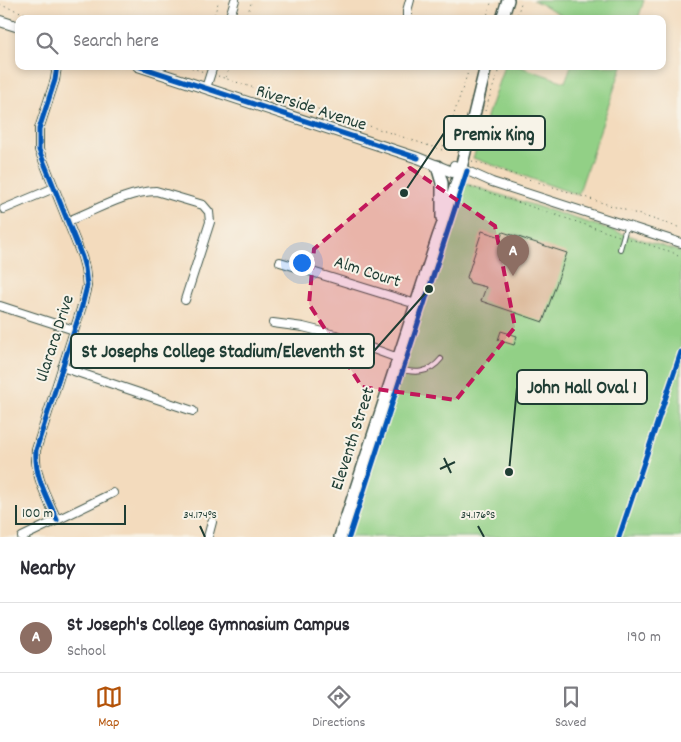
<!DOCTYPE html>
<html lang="en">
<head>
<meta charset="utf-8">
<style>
  body { margin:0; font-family:Dekko,sans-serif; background:#f7f7f7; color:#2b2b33 }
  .scale { position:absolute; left:15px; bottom:12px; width:111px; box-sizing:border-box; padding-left:5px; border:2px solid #1f3d34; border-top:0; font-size:14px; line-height:18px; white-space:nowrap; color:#1f3d34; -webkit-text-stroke:4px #f7f3e8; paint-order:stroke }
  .you { position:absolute; left:301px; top:262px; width:18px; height:18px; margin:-12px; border:4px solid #fff; border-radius:50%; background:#1a73e8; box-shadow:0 0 0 8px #1a73e833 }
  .badge { display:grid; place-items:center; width:32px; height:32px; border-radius:50%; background:#b45309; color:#fff; font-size:16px; font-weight:700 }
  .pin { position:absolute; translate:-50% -41px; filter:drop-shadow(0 1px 2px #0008) }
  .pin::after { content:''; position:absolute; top:26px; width:18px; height:15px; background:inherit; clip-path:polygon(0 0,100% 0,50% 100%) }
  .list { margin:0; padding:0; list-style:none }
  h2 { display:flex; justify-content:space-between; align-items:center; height:65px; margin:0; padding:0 20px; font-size:21px }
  h2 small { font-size:16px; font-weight:400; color:#7c7c81 }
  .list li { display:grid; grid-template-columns:32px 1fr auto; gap:15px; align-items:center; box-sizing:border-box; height:70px; padding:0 20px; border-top:1px solid #e1e1e2 }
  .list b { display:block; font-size:19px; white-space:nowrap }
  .list p { margin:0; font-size:16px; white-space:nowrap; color:#7c7c81 }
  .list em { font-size:16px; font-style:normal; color:#7c7c81 }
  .icon { flex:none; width:28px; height:28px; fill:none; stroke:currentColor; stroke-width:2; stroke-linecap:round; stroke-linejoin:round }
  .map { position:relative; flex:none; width:681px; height:537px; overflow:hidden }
  .search { position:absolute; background:#fff; box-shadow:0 2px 8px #0003; left:15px; right:15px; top:15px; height:55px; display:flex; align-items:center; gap:12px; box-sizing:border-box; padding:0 18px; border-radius:10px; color:#7c7c81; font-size:19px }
  .sheet { height:135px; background:#fff }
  nav { display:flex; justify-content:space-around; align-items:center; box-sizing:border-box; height:70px; border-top:1px solid #e1e1e2; background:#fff; font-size:14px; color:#7c7c81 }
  nav a { display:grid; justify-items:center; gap:2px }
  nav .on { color:#b45309 }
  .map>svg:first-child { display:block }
</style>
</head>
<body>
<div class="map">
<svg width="681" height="537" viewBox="0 0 681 537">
  <rect width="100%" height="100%" fill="#f7f3e8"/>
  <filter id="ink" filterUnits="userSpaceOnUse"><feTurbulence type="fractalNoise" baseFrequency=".02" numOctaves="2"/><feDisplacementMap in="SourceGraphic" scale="10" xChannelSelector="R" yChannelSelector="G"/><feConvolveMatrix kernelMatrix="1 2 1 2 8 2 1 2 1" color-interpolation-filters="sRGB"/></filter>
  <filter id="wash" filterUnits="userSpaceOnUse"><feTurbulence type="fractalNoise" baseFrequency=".0096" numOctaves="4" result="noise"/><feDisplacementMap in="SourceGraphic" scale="20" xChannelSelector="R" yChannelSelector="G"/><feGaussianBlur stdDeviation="1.12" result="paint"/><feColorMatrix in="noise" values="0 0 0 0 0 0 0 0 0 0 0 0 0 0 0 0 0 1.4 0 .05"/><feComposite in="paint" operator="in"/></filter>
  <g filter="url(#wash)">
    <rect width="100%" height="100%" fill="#f3dbbd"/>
    <path fill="#92d086" stroke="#58865d" d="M533,0h111l-6,19h-72l-8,-6z
      M504,66h14l47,16 6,-16h51l-44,129 -105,-37z
      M463,183l218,69v285h-334z"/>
    <g id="blocks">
      <path fill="#d8b18f" d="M482,231l19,6 2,-5 64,21 -24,69 -62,-21 5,-14 -16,-4 -3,-6z
        M501,331l16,5 -3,9 -16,-5z"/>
    </g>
  </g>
  <g filter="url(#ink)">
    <use href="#blocks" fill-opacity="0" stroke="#3f5549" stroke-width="1"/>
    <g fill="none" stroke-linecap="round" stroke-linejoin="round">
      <g stroke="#3f5549" stroke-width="6">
        <path id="service" d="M620,249l6,-22
          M397,368c17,6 32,6 44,-9"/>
      </g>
      <g stroke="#3f5549" stroke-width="10">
        <path id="minor" d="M229,19l6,-19
          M407,19v-8l3,-11
          M57,66l-2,14 -16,49v21l43,107 3,11 2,18 -5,20 -46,144c-2,26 11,47 21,70
          M206,88l7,-22
          M454,165l38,17 189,61
          M4,209l50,-21
          M68,221c26,-10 60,-30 88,-30l47,14 6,7 1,10 -25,78
          M280,262l136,42
          M0,306l74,24
          M273,323l30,4 32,8 63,23
          M62,367l131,44
          M22,537l91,-44
          M208,537l4,-15"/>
      </g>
      <g stroke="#3f5549" stroke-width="12">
        <path id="tertiary" d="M0,21l19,6
          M138,66l280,92 34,14"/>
      </g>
      <g stroke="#3f5549" stroke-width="14">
        <path id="secondary" d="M502,19l6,-19
          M437,166l5,17v35
          M340,537l98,-300 12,-33 11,-36 25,-102"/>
      </g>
      <path stroke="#3f5549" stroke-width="1" stroke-dasharray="1 4" stroke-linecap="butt" d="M0,5l42,14
        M213,19l6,-19
        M246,19l6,-19
        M486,19l6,-19
        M516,19l6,-19
        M187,66l17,6
        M218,76l224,74 28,-84
        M226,77l4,-11
        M485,111l15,-45
        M472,161l209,67
        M466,185l153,51
        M630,239l42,13 9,6"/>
      <use href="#service" stroke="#fff" stroke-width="4"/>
      <use href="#minor" stroke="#fff" stroke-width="8"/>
      <use href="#tertiary" stroke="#fff" stroke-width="10"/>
      <use href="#secondary" stroke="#fff" stroke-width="11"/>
      <g stroke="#f7f3e8" stroke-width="8">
        <path id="cycleway" d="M57,66l-2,14 -16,49v21l43,107 3,11 2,18 -5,20 -46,144c-2,26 11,47 21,70
          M138,66l280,92
          M349,537l118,-366
          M619,537l62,-185"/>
      </g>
      <use href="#cycleway" stroke="#0057b8" stroke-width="5"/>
    </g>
  </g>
  <path fill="#c2185b" fill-opacity="0.2" stroke="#c2185b" stroke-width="4" stroke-dasharray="10 6" stroke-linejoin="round" d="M410,168l85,58 20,101 -59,73 -94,-13 -53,-83 5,-55z"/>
  <path fill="none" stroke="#1f3d34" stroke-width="2" d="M444,458l7,15M440,469l15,-7M200,526l5,11M478,526l6,11"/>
  <g text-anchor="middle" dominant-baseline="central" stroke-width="4" stroke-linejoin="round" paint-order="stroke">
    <g font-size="18" fill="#1f3d34" stroke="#f7f3e8">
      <text transform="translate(311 109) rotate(18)">Riverside Avenue</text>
      <text transform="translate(367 273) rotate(18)">Alm Court</text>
      <text transform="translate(56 339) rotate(-72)">Ularara Drive</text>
      <text transform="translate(354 439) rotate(-72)">Eleventh Street</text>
    </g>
  </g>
  <g font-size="12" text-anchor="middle" fill="#1f3d34" stroke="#f7f3e8" stroke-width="4" stroke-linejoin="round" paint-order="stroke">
    <text x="200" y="518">34.174°S</text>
    <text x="478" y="518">34.176°S</text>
  </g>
  <path fill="none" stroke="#1f3d34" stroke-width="2" d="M404 193L444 133M429 289L374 351M509 472L517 387"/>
  <g fill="#1f3d34" stroke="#f7f3e8" stroke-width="2">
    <circle cx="404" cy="193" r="5"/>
    <circle cx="429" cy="289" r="5"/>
    <circle cx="509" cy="472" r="5"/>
  </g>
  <g fill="#f7f3e8" stroke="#1f3d34" stroke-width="2">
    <rect x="444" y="116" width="101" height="34" rx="5"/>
    <rect x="71" y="334" width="303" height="34" rx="5"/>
    <rect x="517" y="370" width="130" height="34" rx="5"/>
  </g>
  <g font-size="19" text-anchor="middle" font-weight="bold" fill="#1f3d34">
    <text x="494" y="140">Premix King</text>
    <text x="223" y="357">St Josephs College Stadium/Eleventh St</text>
    <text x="582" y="393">John Hall Oval 1</text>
  </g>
</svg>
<div class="scale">100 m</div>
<div class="you"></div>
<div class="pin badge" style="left:513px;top:276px;background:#8d6e63">A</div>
<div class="search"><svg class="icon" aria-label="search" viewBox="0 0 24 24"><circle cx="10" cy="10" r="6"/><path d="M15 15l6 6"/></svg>Search here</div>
</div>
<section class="sheet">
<h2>Nearby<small></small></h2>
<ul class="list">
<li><span class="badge" style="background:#8d6e63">A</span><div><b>St Joseph's College Gymnasium Campus</b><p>School</p></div><em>190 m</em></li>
</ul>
</section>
<nav>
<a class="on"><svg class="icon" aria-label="map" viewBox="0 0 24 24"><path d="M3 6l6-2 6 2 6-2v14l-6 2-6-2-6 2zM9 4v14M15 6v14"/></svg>Map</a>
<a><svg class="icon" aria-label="directions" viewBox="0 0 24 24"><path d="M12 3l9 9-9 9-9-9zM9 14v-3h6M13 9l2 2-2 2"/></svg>Directions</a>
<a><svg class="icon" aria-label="saved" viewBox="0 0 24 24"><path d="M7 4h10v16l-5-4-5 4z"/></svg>Saved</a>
</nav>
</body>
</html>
